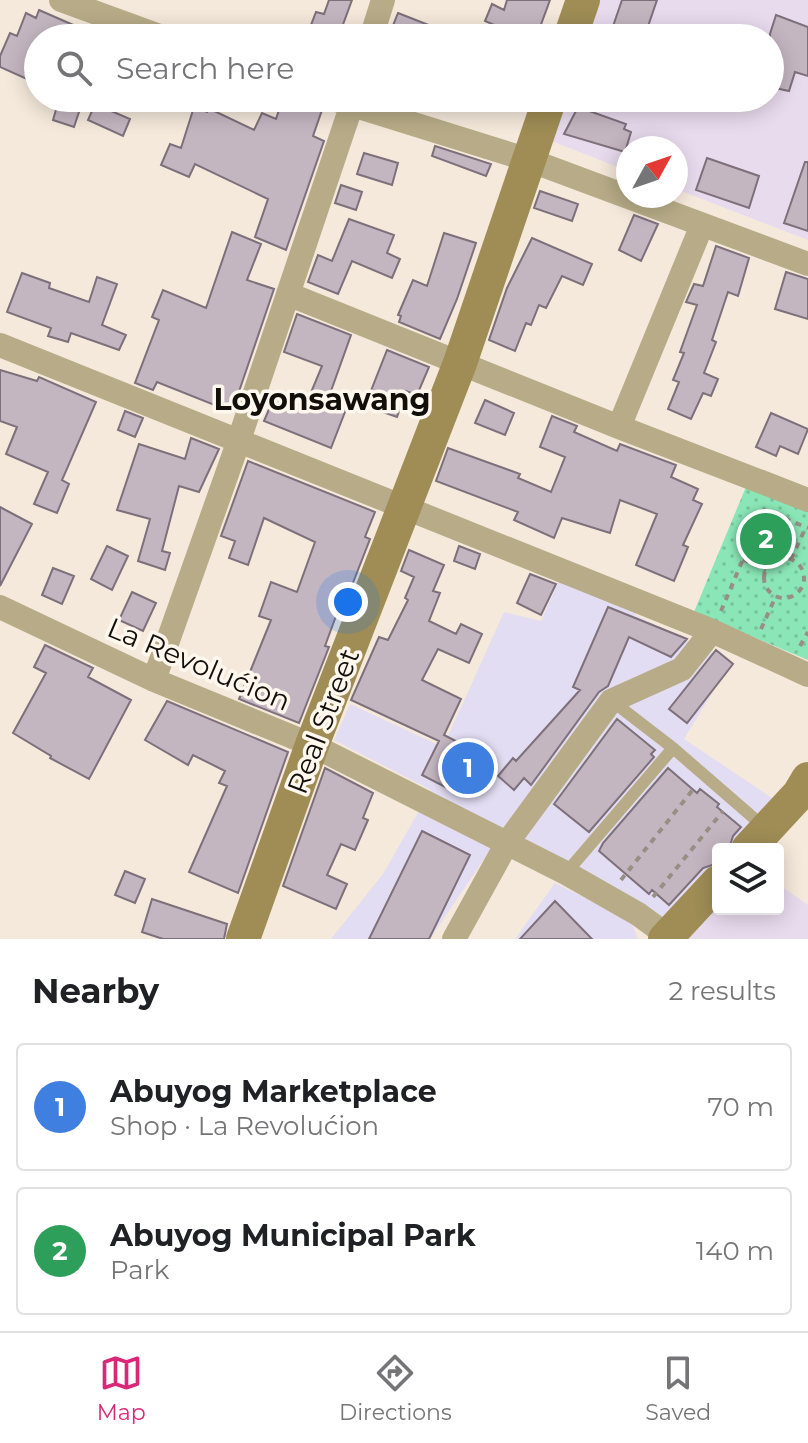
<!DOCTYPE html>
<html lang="en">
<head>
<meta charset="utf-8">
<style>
  body { margin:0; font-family:Montserrat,sans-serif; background:#f2f2f2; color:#202124 }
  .controls { position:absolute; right:24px; bottom:24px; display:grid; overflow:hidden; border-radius:8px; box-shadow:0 4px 20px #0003 }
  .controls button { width:72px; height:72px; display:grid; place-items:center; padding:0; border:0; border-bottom:2px solid #e0e0e0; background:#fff; color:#202124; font:40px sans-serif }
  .compass { position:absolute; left:616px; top:136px; width:72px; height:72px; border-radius:50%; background:#fff; box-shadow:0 4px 20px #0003; rotate:50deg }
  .you { position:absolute; left:348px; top:602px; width:28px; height:28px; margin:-20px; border:6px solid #fff; border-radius:50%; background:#1a73e8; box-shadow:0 0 0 12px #1a73e833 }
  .badge { display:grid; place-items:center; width:52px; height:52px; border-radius:50%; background:#db2777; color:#fff; font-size:26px; font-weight:700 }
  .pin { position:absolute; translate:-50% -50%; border:4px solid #fff; box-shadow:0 2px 8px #0006 }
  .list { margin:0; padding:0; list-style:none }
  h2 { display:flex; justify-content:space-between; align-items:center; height:104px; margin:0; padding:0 32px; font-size:34px }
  h2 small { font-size:26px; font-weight:400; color:#757577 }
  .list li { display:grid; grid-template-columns:52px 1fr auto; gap:24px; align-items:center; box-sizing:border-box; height:128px; margin:0 16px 16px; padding:0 16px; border:2px solid #e0e0e0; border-radius:8px }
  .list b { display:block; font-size:30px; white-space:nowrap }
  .list p { margin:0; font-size:26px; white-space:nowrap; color:#757577 }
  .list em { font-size:26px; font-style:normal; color:#757577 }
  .icon { flex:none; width:44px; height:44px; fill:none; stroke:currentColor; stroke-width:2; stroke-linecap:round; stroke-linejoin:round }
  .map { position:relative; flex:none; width:808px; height:939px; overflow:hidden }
  .search { position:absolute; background:#fff; box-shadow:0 4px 20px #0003; left:24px; right:24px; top:24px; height:88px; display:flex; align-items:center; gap:20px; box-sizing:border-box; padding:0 28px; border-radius:44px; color:#757577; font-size:30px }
  .sheet { height:392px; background:#fff }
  nav { display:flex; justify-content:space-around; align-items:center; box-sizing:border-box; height:112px; border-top:2px solid #e0e0e0; background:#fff; font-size:22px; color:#757577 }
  nav a { display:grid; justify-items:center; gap:4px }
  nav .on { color:#db2777 }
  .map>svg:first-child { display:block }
</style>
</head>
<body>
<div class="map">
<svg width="808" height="939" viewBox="0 0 808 939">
  <defs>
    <pattern id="park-dots" width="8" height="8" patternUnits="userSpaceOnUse" patternTransform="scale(2)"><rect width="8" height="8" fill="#8ae6b6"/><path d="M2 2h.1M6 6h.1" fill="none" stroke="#76c49b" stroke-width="1.8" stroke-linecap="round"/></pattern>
  </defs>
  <rect width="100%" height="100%" fill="#f5e9db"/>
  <path fill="#e3ddf3" d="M561,576l75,35 -1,4 96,47 -47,77 94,63 -42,47h-18v20l-50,57 -167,-92 -71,105h-99l52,-65 48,-84 -97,-50 16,-36 93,43 61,-135 37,9z
    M555,883l76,38 7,18h-123z"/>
  <path fill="#e9dbee" d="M594,0h214v240l-132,-51v-41h-48v23l-79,-31 13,-42h208v-60h-189z
    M778,884l30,21v34h-135l45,-48v18h60z"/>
  <path fill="url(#park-dots)" d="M748,482l60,25v153l-114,-48z"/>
  <path fill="#c4b6c1" stroke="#7d707b" stroke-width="2" d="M329,0h23l-14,38h-32l10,-26 8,2z
    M507,0h43l-14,38h-12l-39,-17 7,-17 12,6z
    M622,0h35l-13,38h-35z
    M39,10l64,28h-65v46l-38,-17v-11l10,-23 7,3 9,-23 10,5z
    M398,13l61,24v1h-71z
    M776,15l32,12v49l-13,-4 -6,19 -19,-4v-53z
    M283,98h32l7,12 -9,26 11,5 -38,109 -31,-13 13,-38 -73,-35 -6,13 -28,-12 9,-21 11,4 13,-41 13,5 1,-4 46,22 8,-17 14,6z
    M59,99l22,7 -7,21 -21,-7z
    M95,104l35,15 -7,17 -35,-16z
    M578,107l48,17 -2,5 7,3 -6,20 -61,-18z
    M435,146l56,18 -5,12 -54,-20z
    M364,153l34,10 -6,22 -35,-11z
    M707,158l52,18 -10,32 -53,-18z
    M805,162h3v69l-24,-8z
    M341,185l21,7 -6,18 -21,-7z
    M540,191l38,13 -6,17 -38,-13z
    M634,215l24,9 -17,37 -22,-11z
    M349,219l45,16 -7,18 13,6 -8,19 -40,-17 -14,33 -30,-12 10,-27 14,6z
    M232,232l29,12 -14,36 27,9 -42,123 -75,-30 -4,8 -18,-7 24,-63 -7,-3 11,-27 43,18z
    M444,233l32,10 -19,56 -17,40 -41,-17 2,-6 -3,-1 15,-35 14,6z
    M532,238l60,26 -9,21 -21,-9 -16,32 -7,-3 -8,20 -5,-2 -11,28 -26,-11 18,-52z
    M716,246l33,12 -11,38 -10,-4 -16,48 4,2 -12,31 14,6 -7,17 -8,-3 -12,26 -23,-10 11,-27 -6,-2 11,-27 -4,-1 17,-47 -11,-3 8,-18 9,2z
    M786,272l22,7v40l-33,-10z
    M22,273l28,10 -1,5 40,14 8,-25 20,7 -15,41 24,10 -7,15 -48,-17 -3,9 -20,-6 3,-8 -44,-16z
    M297,314l54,21 -20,56 19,8 -19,49 -67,-27 11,-26 30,12 17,-41 -38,-14z
    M387,350l42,17 -12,28 -11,-4 -9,26 -32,-11z
    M0,370l37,11 2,-4 57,25 -34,78 7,4 -12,29 -23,-9 14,-32 -42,-18 11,-27 -17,-6z
    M485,400l29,13 -9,22 -30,-12z
    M125,411l18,7 -8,19 -17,-7z
    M771,413l37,16 -10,25 -18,-8 -4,10 -20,-9z
    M552,416l25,10 -3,6 43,19 3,-7 56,21 -5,12 27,12 -5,11 9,4 -19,41 5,2 -14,34 -38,-16 21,-51 -37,-14 -10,33 -48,-15 -8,20 -40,-18 4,-8 -82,-31 12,-33 72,26 -2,4 33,14 14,-35 -25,-10z
    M191,438l28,11 -20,43 -20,-6 -17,65 8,2 -5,17 -27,-9 12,-42 -33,-9 22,-66 46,15z
    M248,461l127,51 -10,25 5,2 -23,59 -4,-1 -18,49 4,1 -30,76 -60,-24 32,-79 -12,-4 12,-34 26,10 18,-50 -51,-24 -16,47 -19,-7 6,-17 -14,-5z
    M0,507l32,17 -32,62z
    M107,546l21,10 -16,34 -21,-11z
    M459,546l21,8 -5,15 -21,-8z
    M409,550l35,15 -11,26 7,2 -11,28 27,13 5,-10 21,10 -13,29 -31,-14 -16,31 39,19 -17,36 29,15 -22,40 -29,-15 17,-34 -88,-41 28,-63 9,3 20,-40 -3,-2 9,-21 -13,-6z
    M53,568l21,8 -12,28 -20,-9z
    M530,574l26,10 -15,31 -24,-12z
    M132,592l24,11 -13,28 -24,-11z
    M608,607l79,32 -16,18 -42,-20 -21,49 -9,6 -68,93 -7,-7 -10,12 -16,-14 15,-18 3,3 64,-71 -7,-3z
    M45,645l48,23 -5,9 43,23 -42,79 -39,-21 1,-2 -38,-23 33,-60 -12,-6z
    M716,650l17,14 -46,59 -18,-14z
    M167,701l121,51 -50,141 -49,-21 38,-86 -8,-3 6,-12 -32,-16 -5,10 -43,-25z
    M617,719l38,31 -4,4 3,3 -65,75 -35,-28z
    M325,768l48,25 -10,25 5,2 -13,30 -14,-6 -14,31 20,9 -11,25 -53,-23z
    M668,768l29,25 3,-4 19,15 -2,3 24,20 -8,9 -4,13h-11v14l-15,5 -34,37 -17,-15 -3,4 -50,-43 4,-8z
    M422,831l48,24 -41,84h-60z
    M125,871l20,8 -10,24 -20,-8z
    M152,899l75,25 -3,15h-61l-21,-7z
    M555,901l37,38h-72z"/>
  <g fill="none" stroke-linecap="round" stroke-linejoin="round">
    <path stroke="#978e84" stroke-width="4" stroke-dasharray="6 6" stroke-linecap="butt" d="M764 578a20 20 0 1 1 40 0a20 20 0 1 1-40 0Z
      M743,559l23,11
      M791,559l15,-32
      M721,611l43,-101 44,18
      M761,629l15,-33
      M800,646l8,-14
      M621,880l74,-93
      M653,897l70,-86"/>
    <path stroke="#b8ac88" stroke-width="12" d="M612,701l61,47 91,79
      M566,873l107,-125"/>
    <path stroke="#b8ac88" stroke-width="24" d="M61,0l104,38
      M371,38l12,-38
      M330,98l199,62 279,104
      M288,294l331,133 189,73
      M0,345l712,286 96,44
      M619,427l83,-202
      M0,607l154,73 158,65 254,128 72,41 30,22
      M154,680l85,-240 115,-342
      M454,939l53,-96 104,-142 71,-32 30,-38"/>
    <path stroke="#9f8d55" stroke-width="34" d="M570,38l13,-38
      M748,849l51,-55 9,-15
      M243,939l69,-194 148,-382 90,-265
      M665,939l53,-57"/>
  </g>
  <g text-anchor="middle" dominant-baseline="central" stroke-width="7" stroke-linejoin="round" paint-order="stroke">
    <g font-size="28" fill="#120e0a" stroke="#fef7ee">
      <text transform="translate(199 664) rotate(23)">La Revolućion</text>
      <text transform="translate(323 721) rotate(-69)">Real Street</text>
    </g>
    <g font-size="30" font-weight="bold" fill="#120e0a" stroke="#fef7ee">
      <text x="322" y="399">Loyonsawang</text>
    </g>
  </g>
</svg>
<div class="controls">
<button><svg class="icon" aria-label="layers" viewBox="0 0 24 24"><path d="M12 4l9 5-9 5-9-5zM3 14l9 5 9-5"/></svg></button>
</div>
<svg class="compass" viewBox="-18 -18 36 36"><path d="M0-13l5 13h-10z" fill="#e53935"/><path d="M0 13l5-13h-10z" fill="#757577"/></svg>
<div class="you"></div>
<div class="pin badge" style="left:468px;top:768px;background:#3f7fe0">1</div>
<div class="pin badge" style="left:766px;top:539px;background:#2e9e5b">2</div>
<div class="search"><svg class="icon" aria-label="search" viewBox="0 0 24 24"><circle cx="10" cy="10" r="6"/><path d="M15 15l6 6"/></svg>Search here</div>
</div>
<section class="sheet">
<h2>Nearby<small>2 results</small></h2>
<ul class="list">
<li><span class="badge" style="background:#3f7fe0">1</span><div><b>Abuyog Marketplace</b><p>Shop · La Revolućion</p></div><em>70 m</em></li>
<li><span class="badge" style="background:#2e9e5b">2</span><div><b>Abuyog Municipal Park</b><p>Park</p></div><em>140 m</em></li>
</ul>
</section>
<nav>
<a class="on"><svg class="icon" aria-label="map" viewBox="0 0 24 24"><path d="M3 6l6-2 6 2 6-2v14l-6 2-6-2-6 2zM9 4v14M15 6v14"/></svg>Map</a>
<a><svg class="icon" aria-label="directions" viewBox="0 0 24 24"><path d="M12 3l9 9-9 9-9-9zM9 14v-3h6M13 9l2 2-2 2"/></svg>Directions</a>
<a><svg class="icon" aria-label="saved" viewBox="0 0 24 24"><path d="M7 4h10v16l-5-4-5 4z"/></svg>Saved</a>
</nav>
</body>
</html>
